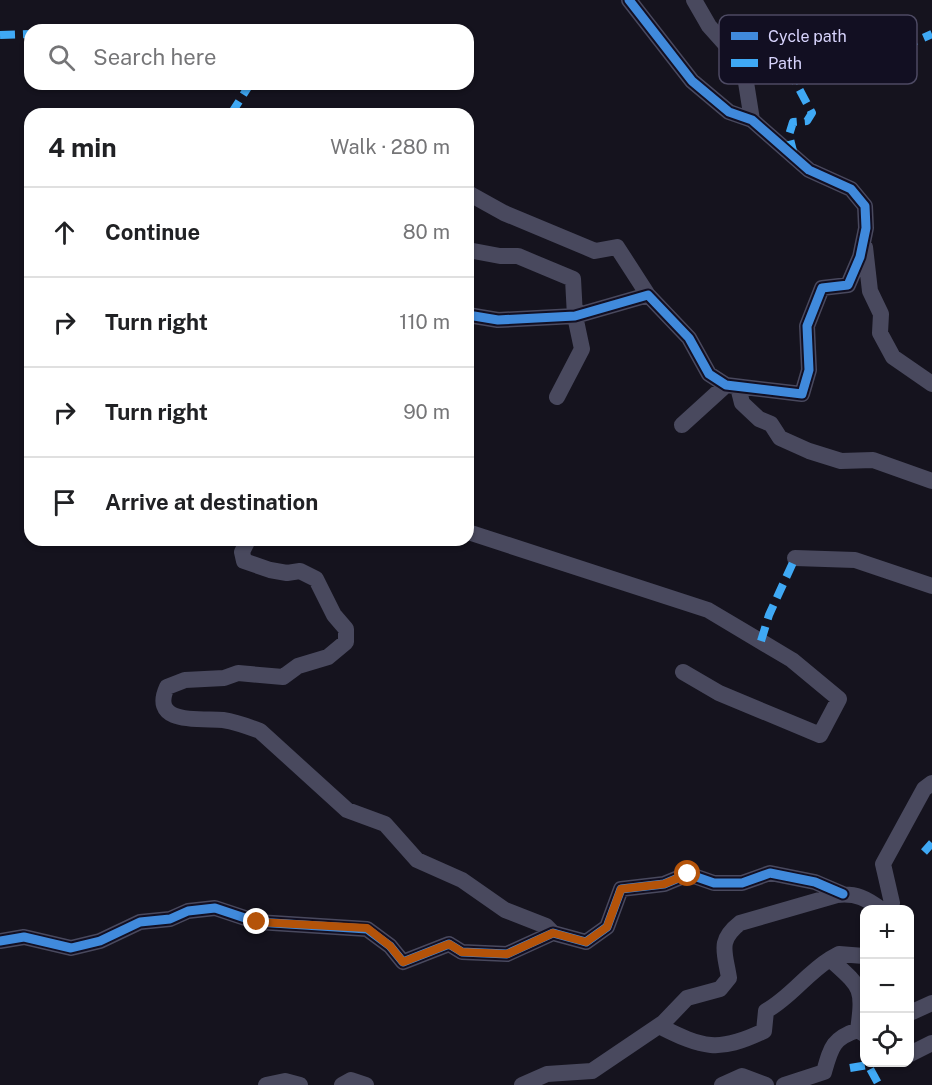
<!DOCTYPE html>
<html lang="en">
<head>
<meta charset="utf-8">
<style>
  body { margin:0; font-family:"Public Sans",sans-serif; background:#f6f6f6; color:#202124 }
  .controls { position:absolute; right:18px; bottom:18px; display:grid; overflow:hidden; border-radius:12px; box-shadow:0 2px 4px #0004 }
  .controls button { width:54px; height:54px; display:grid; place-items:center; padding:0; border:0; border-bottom:2px solid #e0e0e0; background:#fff; color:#202124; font:30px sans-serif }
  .stop { position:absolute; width:18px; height:18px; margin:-14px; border:4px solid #b45309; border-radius:50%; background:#fff }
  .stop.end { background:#b45309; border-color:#fff; box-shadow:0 2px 6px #0008 }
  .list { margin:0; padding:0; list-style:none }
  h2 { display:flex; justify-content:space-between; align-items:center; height:78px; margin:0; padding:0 24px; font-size:26px }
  h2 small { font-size:20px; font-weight:400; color:#757577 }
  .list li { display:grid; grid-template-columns:39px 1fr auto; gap:18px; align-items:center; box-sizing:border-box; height:90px; padding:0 24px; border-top:2px solid #e0e0e0 }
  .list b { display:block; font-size:22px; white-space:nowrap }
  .list em { font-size:20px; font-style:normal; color:#757577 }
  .icon { flex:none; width:33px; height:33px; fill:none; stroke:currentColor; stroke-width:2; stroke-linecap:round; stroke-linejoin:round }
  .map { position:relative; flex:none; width:932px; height:1085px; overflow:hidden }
  .search { position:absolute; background:#fff; box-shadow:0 2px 4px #0004; left:24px; top:24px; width:450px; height:66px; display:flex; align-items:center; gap:15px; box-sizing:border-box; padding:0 21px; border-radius:18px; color:#757577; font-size:22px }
  .panel { position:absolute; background:#fff; box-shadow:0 2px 4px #0004; left:24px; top:108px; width:450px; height:438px; border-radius:18px }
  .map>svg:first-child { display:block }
</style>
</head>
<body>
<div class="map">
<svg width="932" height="1085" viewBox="0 0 932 1085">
  <rect width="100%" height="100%" fill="#15131e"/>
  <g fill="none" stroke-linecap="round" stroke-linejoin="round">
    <path stroke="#49495e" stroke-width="16" d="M694,0l15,26 25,28 11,22 7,44
      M468,193l36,20 91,38 22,-4 31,48
      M865,247l5,44 11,23 -1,19 13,24 39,27
      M468,250l32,6h18l55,23 2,37 7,33 -25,48
      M468,315l30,5 77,-4 73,-21 41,43 20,36 17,11 76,9 7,-24 -2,-44 15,-38 26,-3 12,-28 6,-29 -1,-22 -14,-17 -42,-19 -57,-50 -23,-8 -37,-31 -63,-81
      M738,387l4,16 17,16 12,5 9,14 29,13 32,10 32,-1 59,21
      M682,425l44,-40
      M468,532l240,78 84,50 47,39 -19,36 -101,-42 -36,-21
      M248,540l-6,12 2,9 26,9 17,3 13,-2 16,8 18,36 12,14v13l-18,15 -30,9 -15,11 -45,-4 -14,5 -39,2 -18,7c-18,39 36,31 56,33 13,2 24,6 37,11l87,79 38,14 32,36 45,20 43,30 41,16 7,7
      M795,558l60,2 77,26
      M885,910l7,-7 -9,-39 41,-75 8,-6
      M0,941l24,-4 47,11 29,-7 40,-19 30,-3 18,-8 27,-3 42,14 110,7 23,17 13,16 46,-18 13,8 45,2 46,-21 33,9 21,-15 14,-38 43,-5 24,-10 26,9h28l28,-10 45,9 28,12
      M910,1013l22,-10
      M659,1026c44,22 59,27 105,5l2,-20c25,-14 40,-37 64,-52
      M858,1030c6,-43 3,-43 -28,-71l9,-5 25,2
      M910,1054l22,-11
      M266,1085l19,-4 15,4
      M342,1085l9,-5 15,5
      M522,1085l25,-11 45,-3 71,-48 24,-25 33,-9 9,-11c-4,-26 -12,-37 11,-55l97,-28c19,-2 29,3 45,15
      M722,1085l20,-9 24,9
      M784,1085l40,-13c7,-25 9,-34 34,-42l6,4"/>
    <path stroke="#3fa9f5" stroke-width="8" stroke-dasharray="15 8" stroke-linecap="butt" d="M0,35l30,-1
      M231,114l19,-30
      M794,155l-5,-20 4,-13 14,-1 5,-8 -17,-32 29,-11 63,-16 45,-20
      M761,641l8,-26 26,-57
      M924,852l8,-9
      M850,1068l18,-3 11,20"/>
    <g stroke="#120f22" stroke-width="13">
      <path id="cycleway" d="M468,315l30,5 77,-4 73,-21 41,43 20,36 17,11 76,9 7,-24 -2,-44 15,-38 26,-3 12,-28 6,-29 -1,-22 -14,-17 -42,-19 -57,-50 -23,-8 -37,-31 -63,-81
        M0,941l24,-4 47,11 29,-7 40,-19 30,-3 18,-8 27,-3 42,14 110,7 23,17 13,16 46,-18 13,8 45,2 46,-21 33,9 21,-15 14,-38 43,-5 24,-10 26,9h28l28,-10 45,9 28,12"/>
    </g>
    <use href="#cycleway" stroke="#408adc" stroke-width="9"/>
  </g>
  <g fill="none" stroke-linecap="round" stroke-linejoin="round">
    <path stroke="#b45309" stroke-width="8" d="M257,922l110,6 23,18 13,16 46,-18 13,8 45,2 46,-21 33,9 21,-15 14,-38 43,-5 24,-10"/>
  </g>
  <rect x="719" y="15" width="198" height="69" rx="9" fill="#120f22" stroke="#4d4a63" stroke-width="1.5"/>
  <rect x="731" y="32" width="27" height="8" fill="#408adc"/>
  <rect x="731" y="59" width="27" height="8" fill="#3fa9f5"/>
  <g font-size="16" fill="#d7d3fc">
    <text x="768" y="42">Cycle path</text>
    <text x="768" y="69">Path</text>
  </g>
</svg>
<div class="controls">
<button>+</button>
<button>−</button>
<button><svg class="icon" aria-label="locate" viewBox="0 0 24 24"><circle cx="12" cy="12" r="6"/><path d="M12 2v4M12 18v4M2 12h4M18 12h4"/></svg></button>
</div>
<div class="stop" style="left:688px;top:874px"></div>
<div class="stop end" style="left:257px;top:922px"></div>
<div class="search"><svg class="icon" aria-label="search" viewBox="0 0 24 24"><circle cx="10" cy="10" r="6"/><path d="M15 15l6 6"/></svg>Search here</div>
<section class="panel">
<h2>4 min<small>Walk · 280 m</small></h2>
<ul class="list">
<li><svg class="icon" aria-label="ahead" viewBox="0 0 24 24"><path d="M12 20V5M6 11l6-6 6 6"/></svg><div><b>Continue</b></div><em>80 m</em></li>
<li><svg class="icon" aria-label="right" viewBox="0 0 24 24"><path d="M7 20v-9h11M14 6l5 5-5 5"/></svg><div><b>Turn right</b></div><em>110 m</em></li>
<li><svg class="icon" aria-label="right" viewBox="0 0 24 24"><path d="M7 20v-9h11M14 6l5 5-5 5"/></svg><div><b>Turn right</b></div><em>90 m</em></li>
<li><svg class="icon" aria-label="arrive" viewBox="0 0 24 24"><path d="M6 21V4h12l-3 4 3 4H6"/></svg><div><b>Arrive at destination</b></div></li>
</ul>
</section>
</div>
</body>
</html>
